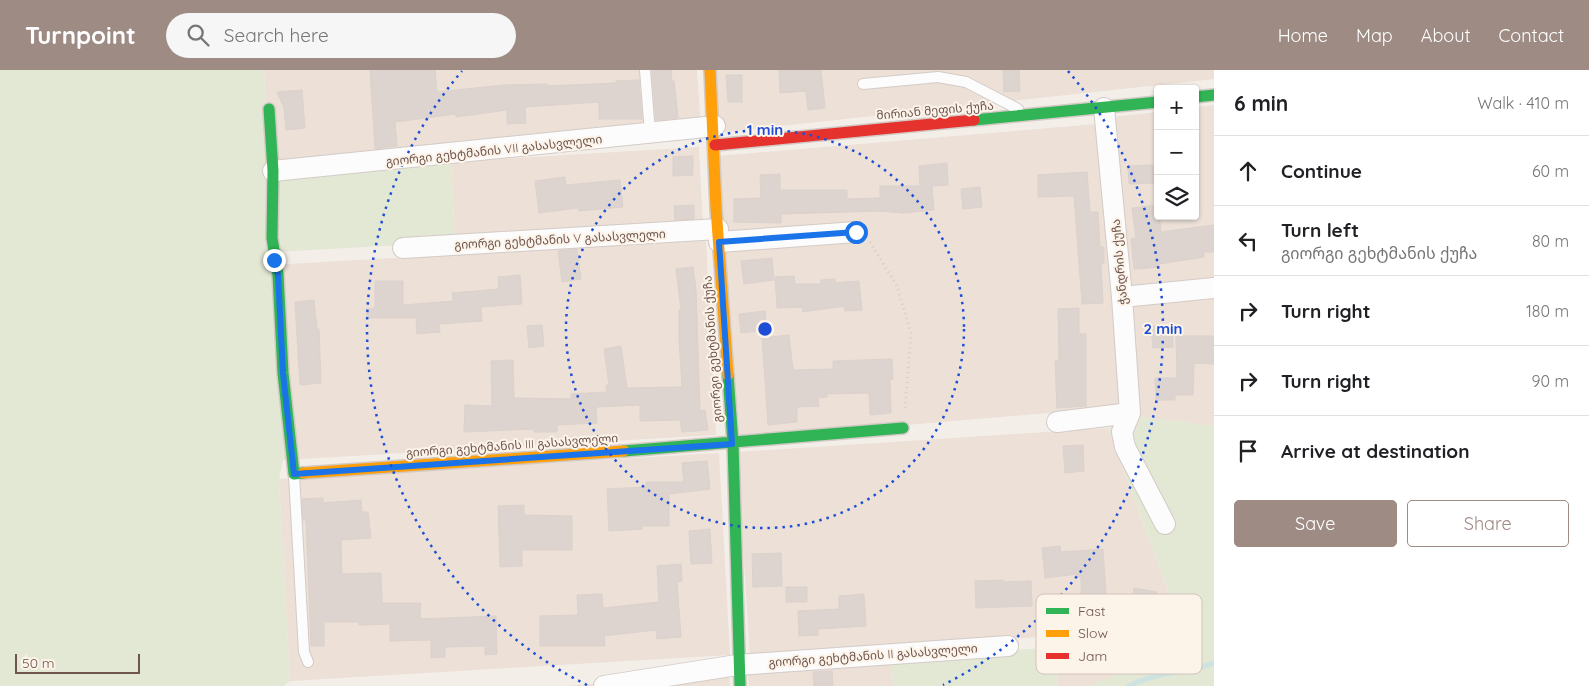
<!DOCTYPE html>
<html lang="en">
<head>
<meta charset="utf-8">
<style>
  body { margin:0; font-family:Quicksand,"Noto Sans Georgian",sans-serif; background:#f6f6f6; color:#202124 }
  .controls { position:absolute; right:15px; top:15px; display:grid; overflow:hidden; border-radius:5px; box-shadow:0 1px 4px #0004 }
  .controls button { width:45px; height:45px; display:grid; place-items:center; padding:0; border:0; border-bottom:1px solid #e0e0e0; background:#fff; color:#202124; font:25px sans-serif }
  .scale { position:absolute; left:15px; bottom:12px; width:125px; box-sizing:border-box; padding-left:5px; border:2px solid #6e554d; border-top:0; font-size:14px; line-height:18px; white-space:nowrap; color:#6e554d; -webkit-text-stroke:4px #fcf3e9; paint-order:stroke }
  .stop { position:absolute; width:15px; height:15px; margin:-11px; border:4px solid #1a73e8; border-radius:50%; background:#fff }
  .stop.end { background:#1a73e8; border-color:#fff; box-shadow:0 1px 5px #0008 }
  .list { margin:0; padding:0; list-style:none }
  h2 { display:flex; justify-content:space-between; align-items:center; height:65px; margin:0; padding:0 20px; font-size:21px }
  h2 small { font-size:16px; font-weight:400; color:#757577 }
  .list li { display:grid; grid-template-columns:32px 1fr auto; gap:15px; align-items:center; box-sizing:border-box; height:70px; padding:0 20px; border-top:1px solid #e0e0e0 }
  .list b { display:block; font-size:19px; white-space:nowrap }
  .list p { margin:0; font-size:16px; white-space:nowrap; color:#757577 }
  .list em { font-size:16px; font-style:normal; color:#757577 }
  .actions { display:flex; gap:10px; padding:15px 20px }
  .actions a { flex:1; padding:11px 0; border:1px solid #9d8b84; border-radius:5px; text-align:center; font-size:18px; color:#9d8b84 }
  .actions .main { background:#9d8b84; color:#fff }
  .icon { flex:none; width:28px; height:28px; fill:none; stroke:currentColor; stroke-width:2; stroke-linecap:round; stroke-linejoin:round }
  .map { position:relative; flex:none; width:1214px; height:616px; overflow:hidden }
  header { display:flex; align-items:center; gap:30px; box-sizing:border-box; height:70px; padding:0 25px; background:#9d8b84; color:#fff }
  header strong { font-size:24px }
  nav { display:flex; gap:28px; margin-inline-start:auto; font-size:18px }
  .search { width:350px; height:45px; background:#f6f6f6; display:flex; align-items:center; gap:12px; box-sizing:border-box; padding:0 18px; border-radius:28px; color:#757577; font-size:19px }
  main { display:flex }
  aside { flex:1; background:#fff }
  .map>svg:first-child { display:block }
</style>
</head>
<body>
<header>
<strong>Turnpoint</strong>
<div class="search"><svg class="icon" aria-label="search" viewBox="0 0 24 24"><circle cx="10" cy="10" r="6"/><path d="M15 15l6 6"/></svg>Search here</div>
<nav><a>Home</a><a>Map</a><a>About</a><a>Contact</a></nav>
</header>
<main>
<div class="map">
<svg width="1214" height="616" viewBox="0 0 1214 616">
  <rect width="100%" height="100%" fill="#f4eee9"/>
  <path fill="#ece0d7" d="M264,0h433l4,58 -433,37z
    M713,0h501v9l-499,54z
    M1214,35v321l-74,-9 -27,-300 45,-5v104h37v-109z
    M1097,54l23,283 -380,32 -23,-283z
    M699,77l4,80 -248,15 -4,-80z
    M706,170l10,195 -433,25 -11,-195z
    M1108,358l81,220 -101,38h-31l-2,-50 -305,20 -13,-204z
    M719,383l11,202 -440,26 -11,-202z
    M891,590l2,26h-144l-1,-12z
    M729,603l1,13h-165z"/>
  <path fill="#e3e8d5" d="M0,0h264l4,95 183,-3 4,80 -181,10 9,208 -4,19 11,202 -7,5h-283z
    M1140,347l74,9v260h-126l101,-39 -81,-219z
    M1055,577l2,39h-164l-2,-26z"/>
  <g fill="none" stroke-linecap="round" stroke-linejoin="round">
    <path stroke="#cce3e2" stroke-width="5" d="M1129,616c27,-14 57,-13 85,-23"/>
  </g>
  <path fill="#ddd4cf" stroke="#dcd1cc" d="M370,0h65l2,22 67,-7 43,-1v2l69,-3v-2l23,-1 3,39h-43v-17l-74,5 1,16 -19,1v-14l-51,7v-3l-61,8 2,24 -22,3z
    M652,0h19l1,11h2l4,37 -22,2z
    M779,0h42l4,38 -17,2 -2,-19 -26,2z
    M1003,0h16l1,21 -16,1z
    M726,5h16v27h-14z
    M302,20l3,38 -19,2 -2,-22 -7,-16z
    M693,86v19l-20,1v-19z
    M947,93l1,22 -16,1 2,24 -31,3 -23,-2 -99,3v9l-47,-1v-23l27,-1 -1,-23 20,-1v16h67v9l33,-1v-12h40l-1,-20z
    M1153,95l1,18 -25,1 -1,-18z
    M1087,102l3,40h8l2,35h4v16h-3l2,40 -21,1 -8,-108 -36,1v-22z
    M565,107l1,8 54,-5 3,27 -44,4 -1,-3 -39,5 -4,-32z
    M980,117l2,20 -19,2 -2,-20z
    M694,135v14l-19,1 -1,-14z
    M1158,135l3,27 53,-7v27h-10v5l-45,7v3l-25,2 -3,-30 5,-1 -4,-30z
    M577,179l4,30 -19,3 -4,-31z
    M772,188l2,22 -30,4 -3,-23z
    M693,197l3,22 4,122 5,-1 3,20 -26,2 -2,-12 -40,1v-16l-44,2 1,16 -40,2v7h-23v-3l-70,3 1,-27 27,1 -1,-45 22,-1 1,38 57,1v-5l36,-2 -1,-7h3l-5,-36 17,-3 6,42 55,-1 -3,-48v-29h2l-5,-41z
    M520,205l2,29 -41,3 1,14 -43,3 1,8 -23,2 -1,-16h-49l-1,-9 9,-1v-27h28v24l50,-4 -1,-8 47,-4 -1,-12z
    M794,206l1,8h26v-4l14,-1v4l24,-2 3,29 -17,1 -1,-5 -41,6 -1,-5 -25,1 -2,-31z
    M314,230l3,29h2l2,54 -21,2 -5,-83z
    M1079,238v26h7v72l-29,2 -2,-47h4l-1,-52z
    M765,241l2,19 -26,3 -2,-19z
    M542,255l2,21 -15,2 -2,-22z
    M1172,255l1,22 -20,1 -2,-22z
    M789,265l4,35 40,-1v-8l59,-2 1,20h-3l1,34 -21,2 -1,-22 -42,1v3l-9,1 1,8 -22,1v15l-29,3 -6,-87z
    M1176,266h38v28l-20,-1 -1,32h-18v5h-19l-1,-22h22z
    M1083,375l1,26 -19,2 -2,-27z
    M707,391l3,28 -41,5v32h-27v3l-33,2 -2,-42 39,-2v-5h38l-2,-19z
    M323,428v5l38,-3 1,12h6l3,26 -30,2 1,34 39,-1 1,30h39l-1,16 76,-3 1,38 -12,1v-9l-40,1v10l-14,1v-18l-41,1v-17l-31,1v-3h-35v24h-13l-5,-126h-3l-1,-21z
    M524,435v10l48,1v34h-50v16l-22,1 -2,-61z
    M710,459l2,34 -21,1 -2,-33z
    M1060,476l1,6 42,-3 5,74 -12,1 1,25 -25,1v-19l10,-1 -1,-53h-3l-1,-3 -32,4 -3,-30z
    M781,483l1,33 -29,1 -1,-33z
    M681,494l1,17 -5,1 4,55 -24,2 -1,-9 -52,6 1,10h-65v-30l38,-1 -1,-20 25,-1 1,14 56,-6 -2,-36z
    M1003,510v2l28,-1 1,25 -56,2 -1,-27z
    M786,517h21v15h-21z
    M1134,518l23,4 -3,22 -23,-4z
    M864,524l2,32 -48,3v6l-19,1 -1,-25 41,-2v-13z
    M832,601l1,15h-19l-1,-14z"/>
  <g fill="none" stroke-linecap="round" stroke-linejoin="round">
    <g stroke="#d3cbc7" stroke-width="12">
      <path id="lane" d="M645,0l5,63
        M863,14l75,-7 28,5 52,27
        M294,405l10,177 4,10"/>
    </g>
    <g stroke="#d3cbc7" stroke-width="22">
      <path id="street" d="M1104,38l18,189 8,116 -8,19 3,15 40,77
        M273,101l442,-45
        M719,172l137,-10
        M403,178l315,-19
        M1122,227l92,-9
        M1057,352l73,-9
        M604,616l133,-21 271,-19"/>
    </g>
    <g stroke="#d3cac6" stroke-width="14">
      <path id="fast" d="M1195,27l19,-2
        M269,39l4,62 -1,67 6,37 5,98 11,101 9,-1
        M974,50l184,-18
        M728,305l5,69 7,242
        M624,381l279,-23"/>
    </g>
    <g stroke="#d3cac6" stroke-width="14">
      <path id="slow" d="M710,0l6,138 12,167
        M303,403l321,-22"/>
    </g>
    <g stroke="#d3cac6" stroke-width="14">
      <path id="jam" d="M715,75l259,-25"/>
    </g>
    <path stroke="#d5ceca" stroke-width="3" stroke-dasharray="1 4" stroke-linecap="butt" d="M870,172l27,44 14,47 -6,75"/>
    <use href="#lane" stroke="#fdfcfc" stroke-width="10"/>
    <use href="#street" stroke="#fdfcfc" stroke-width="20"/>
    <use href="#fast" stroke="#30b455" stroke-width="11"/>
    <use href="#slow" stroke="#ff9f0a" stroke-width="11"/>
    <use href="#jam" stroke="#e5322d" stroke-width="11"/>
  </g>
  <g fill="none" stroke-linecap="round" stroke-linejoin="round">
    <path stroke="#1a73e8" stroke-width="6" d="M274,190l4,15 5,98 11,101 438,-30 -13,-202 137,-10"/>
  </g>
  <g fill="none" stroke="#1d4ed8" stroke-width="2.5" stroke-dasharray="2.5 5">
    <circle cx="765" cy="259" r="199"/>
    <path d="M587 615A398 398 0 0 1 462 1M1068 1A398 398 0 0 1 943 615"/>
  </g>
  <g text-anchor="middle" dominant-baseline="central" stroke-width="4" stroke-linejoin="round" paint-order="stroke">
    <g font-size="12" fill="#6e554d" stroke="#fcf3e9">
      <text transform="translate(935 40) rotate(-5)">მირიან მეფის ქუჩა</text>
      <text transform="translate(494 80) rotate(-6)">გიორგი გეხტმანის VII გასასვლელი</text>
      <text transform="translate(560 169) rotate(-3)">გიორგი გეხტმანის V გასასვლელი</text>
      <text transform="translate(1119 192) rotate(-95)">ჭანდრის ქუჩა</text>
      <text transform="translate(712 279) rotate(-94)">გიორგი გეხტმანის ქუჩა</text>
      <text transform="translate(512 375) rotate(-4)">გიორგი გეხტმანის III გასასვლელი</text>
      <text transform="translate(873 585) rotate(-4)">გიორგი გეხტმანის II გასასვლელი</text>
    </g>
  </g>
  <rect x="1036" y="524" width="166" height="80" rx="8" fill="#fcf3e9" stroke="#d1c4ba" stroke-width="1"/>
  <rect x="1046" y="538" width="23" height="6" fill="#30b455"/>
  <rect x="1046" y="560" width="23" height="7" fill="#ff9f0a"/>
  <rect x="1046" y="583" width="23" height="6" fill="#e5322d"/>
  <g font-size="14" fill="#6e554d">
    <text x="1078" y="546">Fast</text>
    <text x="1078" y="568">Slow</text>
    <text x="1078" y="591">Jam</text>
  </g>
  <circle cx="765" cy="259" r="8" fill="#1d4ed8" stroke="#fcf3e9" stroke-width="2.5"/>
  <g font-size="15" text-anchor="middle" font-weight="bold" fill="#1d4ed8" stroke="#fcf3e9" stroke-width="4" stroke-linejoin="round" paint-order="stroke">
    <text x="765" y="65">1 min</text>
    <text x="1163" y="264">2 min</text>
  </g>
</svg>
<div class="controls">
<button>+</button>
<button>−</button>
<button><svg class="icon" aria-label="layers" viewBox="0 0 24 24"><path d="M12 4l9 5-9 5-9-5zM3 14l9 5 9-5"/></svg></button>
</div>
<div class="scale">50 m</div>
<div class="stop" style="left:856px;top:162px"></div>
<div class="stop end" style="left:274px;top:190px"></div>
</div>
<aside>
<h2>6 min<small>Walk · 410 m</small></h2>
<ul class="list">
<li><svg class="icon" aria-label="ahead" viewBox="0 0 24 24"><path d="M12 20V5M6 11l6-6 6 6"/></svg><div><b>Continue</b></div><em>60 m</em></li>
<li><svg class="icon" aria-label="left" viewBox="0 0 24 24"><path d="M17 20v-9H6M10 6l-5 5 5 5"/></svg><div><b>Turn left</b><p>გიორგი გეხტმანის ქუჩა</p></div><em>80 m</em></li>
<li><svg class="icon" aria-label="right" viewBox="0 0 24 24"><path d="M7 20v-9h11M14 6l5 5-5 5"/></svg><div><b>Turn right</b></div><em>180 m</em></li>
<li><svg class="icon" aria-label="right" viewBox="0 0 24 24"><path d="M7 20v-9h11M14 6l5 5-5 5"/></svg><div><b>Turn right</b></div><em>90 m</em></li>
<li><svg class="icon" aria-label="arrive" viewBox="0 0 24 24"><path d="M6 21V4h12l-3 4 3 4H6"/></svg><div><b>Arrive at destination</b></div></li>
</ul>
<div class="actions"><a class="main">Save</a><a>Share</a></div>
</aside>
</main>
</body>
</html>
